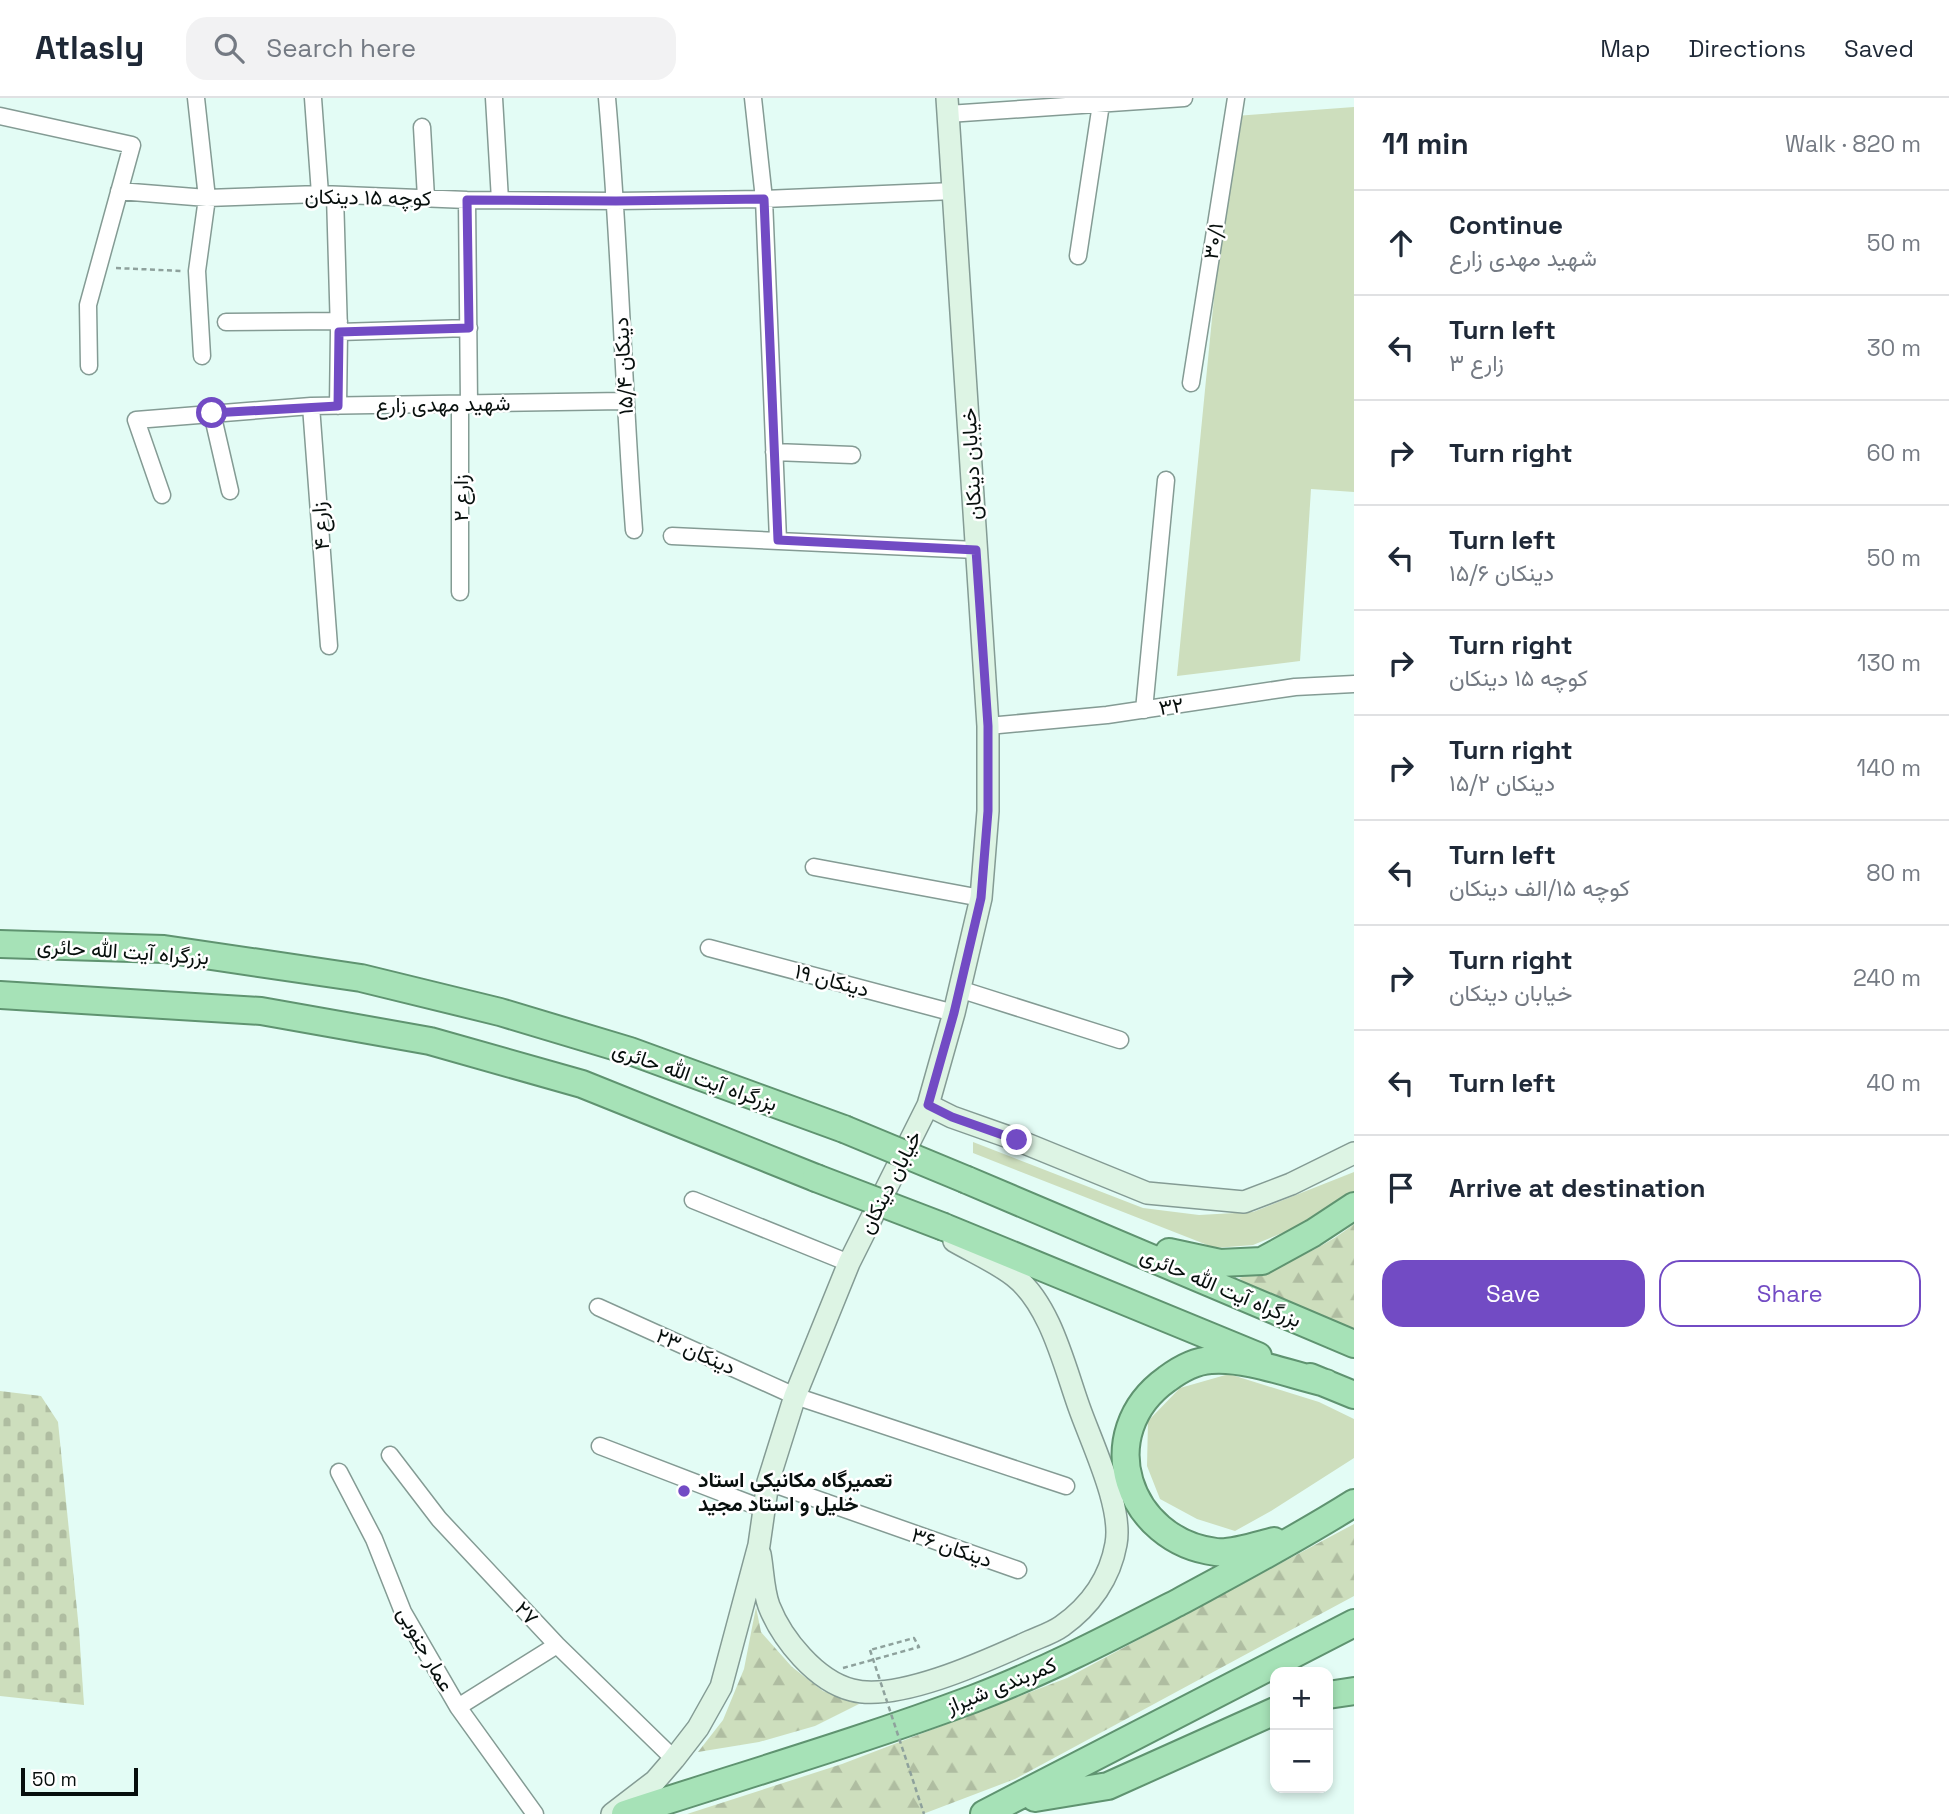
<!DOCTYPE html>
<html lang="en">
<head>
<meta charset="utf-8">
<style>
  body { margin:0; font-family:"Space Grotesk",Vazirmatn,sans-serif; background:#f2f2f3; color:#1f2937 }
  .controls { position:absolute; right:21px; bottom:21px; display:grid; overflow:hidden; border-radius:14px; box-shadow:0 4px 10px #0003 }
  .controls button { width:63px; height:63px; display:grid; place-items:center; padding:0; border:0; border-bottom:2px solid #e0e1e3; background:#fff; color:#1f2937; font:35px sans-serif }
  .scale { position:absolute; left:21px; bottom:18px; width:117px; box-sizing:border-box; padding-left:7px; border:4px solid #070f0d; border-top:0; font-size:19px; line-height:24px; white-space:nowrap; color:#070f0d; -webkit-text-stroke:5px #fff; paint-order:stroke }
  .stop { position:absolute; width:21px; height:21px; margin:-16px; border:5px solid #724bc4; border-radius:50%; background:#fff }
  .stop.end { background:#724bc4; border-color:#fff; box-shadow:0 2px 7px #0008 }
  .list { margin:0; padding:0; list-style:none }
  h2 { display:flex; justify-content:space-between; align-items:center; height:91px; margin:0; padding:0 28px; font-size:30px }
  h2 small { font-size:23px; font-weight:400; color:#747a83 }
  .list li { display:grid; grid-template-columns:46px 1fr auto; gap:21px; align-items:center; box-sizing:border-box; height:105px; padding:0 28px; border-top:2px solid #e0e1e3 }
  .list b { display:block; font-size:26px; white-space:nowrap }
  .list p { margin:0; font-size:23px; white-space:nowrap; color:#747a83 }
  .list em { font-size:23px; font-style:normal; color:#747a83 }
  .actions { display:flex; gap:14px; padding:21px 28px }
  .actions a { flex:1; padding:16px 0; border:2px solid #724bc4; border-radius:21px; text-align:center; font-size:24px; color:#724bc4 }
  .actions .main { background:#724bc4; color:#fff }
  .icon { flex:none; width:38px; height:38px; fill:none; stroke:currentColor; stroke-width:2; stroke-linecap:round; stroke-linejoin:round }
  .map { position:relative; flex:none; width:1354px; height:1716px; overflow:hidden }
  header { display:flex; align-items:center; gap:42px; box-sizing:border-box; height:98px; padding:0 35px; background:#fff; border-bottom:2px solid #e0e1e3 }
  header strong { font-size:33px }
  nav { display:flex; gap:38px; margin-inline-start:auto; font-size:24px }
  .search { width:490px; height:63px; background:#f2f2f3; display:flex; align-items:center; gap:18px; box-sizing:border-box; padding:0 24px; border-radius:21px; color:#747a83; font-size:26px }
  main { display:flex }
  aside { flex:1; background:#fff }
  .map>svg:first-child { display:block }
</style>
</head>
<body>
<header>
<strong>Atlasly</strong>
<div class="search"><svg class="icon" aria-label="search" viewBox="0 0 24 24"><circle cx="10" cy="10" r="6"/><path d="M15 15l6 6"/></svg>Search here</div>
<nav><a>Map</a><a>Directions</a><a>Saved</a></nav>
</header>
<main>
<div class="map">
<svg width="1354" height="1716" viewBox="0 0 1354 1716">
  <defs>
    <pattern id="forest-firs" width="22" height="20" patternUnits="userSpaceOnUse" patternTransform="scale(1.75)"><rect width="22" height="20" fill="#cddebd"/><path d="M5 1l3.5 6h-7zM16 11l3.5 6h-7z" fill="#afbda1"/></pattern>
    <pattern id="cemetery-stones" width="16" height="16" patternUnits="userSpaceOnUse" patternTransform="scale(1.75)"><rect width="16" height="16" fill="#cddebd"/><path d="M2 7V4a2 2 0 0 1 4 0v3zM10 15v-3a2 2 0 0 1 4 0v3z" fill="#afbda1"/></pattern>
  </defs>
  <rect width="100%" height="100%" fill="#e3fcf5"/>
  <path fill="#cddebd" d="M1354,9v385l-43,-3 -11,172 -123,15 37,-378 21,-182z
    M973,1044l170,66 56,7 54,-3 101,-40v20l-45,30 -56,23 -38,3 -242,-95z
    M1229,1276l90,28 35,17v39l-83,53 -36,20 -38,-12 -37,-20 -13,-33 1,-45 32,-33z"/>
  <path fill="url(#forest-firs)" d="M1354,1126v107l-104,-44 -11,-9c41,-12 81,-27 115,-54z
    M1354,1426v72l-339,183 -92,35h-236l155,-50 225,-86z
    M756,1509l5,25 31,35 31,24 36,13 -44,22 -56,16 -61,10 25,-32 21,-51z"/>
  <path fill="url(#cemetery-stones)" d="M0,1293l41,5 17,26 21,208 5,75 -84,-9z"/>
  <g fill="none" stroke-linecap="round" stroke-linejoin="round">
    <g stroke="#849b94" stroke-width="19">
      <path id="minor" d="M196,0l11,100 -10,73 5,85
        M313,0l7,96
        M494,0l6,102
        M607,0c13,144 16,288 27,432
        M753,0l11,101 14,341
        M948,16l236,-16
        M0,18l132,29 -44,160 1,61
        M422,29l4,71
        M119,93l88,7 113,-4 147,6 149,1 148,-2 190,-8
        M335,97l4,137 -1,74
        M467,102l2,204
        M1078,158l23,-152
        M226,224l113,-1
        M339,234l130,-4
        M1191,285l45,-285
        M311,308l18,240
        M212,315l18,78
        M774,354l78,3
        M162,397l-26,-75 175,-14 313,-5
        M672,438l304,14
        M460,494v-188
        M1144,612l22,-230
        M988,628l119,-11 188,-28 59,-3
        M814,769l167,31
        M709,850l245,65
        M959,891l161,51
        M693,1102l156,63
        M598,1209l197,89 271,90
        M600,1348l164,63
        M390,1357l49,64 118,126 117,114
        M339,1374l35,67 29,73 55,95 77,107
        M768,1384l250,88
        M458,1609l99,-62"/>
    </g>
    <g stroke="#849b94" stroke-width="24">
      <path id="secondary" d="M928,1007l24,12 65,23 130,53 97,9 47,-18 63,-31
        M760,1456c3,16 3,36 9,52 13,33 47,75 83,84 44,12 130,-27 172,-46 12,-6 27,-10 38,-18 28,-20 48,-48 54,-82 7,-37 -24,-100 -37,-137 -15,-42 -29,-103 -65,-131 -18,-14 -41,-24 -60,-35
        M612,1716l43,-33 19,-22 24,-31 23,-41 38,-142 9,-63 27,-86 54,-133 79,-158 26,-92 27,-115 7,-87v-85l-41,-628"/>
    </g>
    <g stroke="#5f9370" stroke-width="30">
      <path id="trunk" d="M0,846l164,5 197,29 139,34 130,39 214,78
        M0,897l261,16 169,30 152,43 234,94
        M967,1082l387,164
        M944,1129l314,129
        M1169,1154l51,11 42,-2 51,-28 41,-27
        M1310,1279l44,18
        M1274,1443c-16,4 -43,13 -58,11 -89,-11 -125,-119 -49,-173 12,-9 28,-18 44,-19 35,-3 80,15 115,23
        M1328,1597l26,-4
        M1035,1700l73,-12 167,-75
        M625,1716c116,-38 233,-72 348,-115 71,-27 138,-62 206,-97 59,-32 118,-63 175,-99
        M984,1716l370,-191"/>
    </g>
    <path stroke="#8ea19c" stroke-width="2.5" stroke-dasharray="5 3.5" stroke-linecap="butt" d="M116,170l67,3
      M843,1570l76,-21 -5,-9 -44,12"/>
    <use href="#minor" stroke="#fff" stroke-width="16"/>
    <use href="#secondary" stroke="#ddf4e4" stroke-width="21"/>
    <use href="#trunk" stroke="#a6e2b7" stroke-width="26"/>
    <g stroke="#5f9370" stroke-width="30" stroke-linecap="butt">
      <path id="trunk-bridge" d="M844,1031l123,51
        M816,1080l128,49"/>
    </g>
    <path stroke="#8ea19c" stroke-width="2.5" stroke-dasharray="5 3.5" stroke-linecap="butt" d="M870,1552l54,164"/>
    <use href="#trunk-bridge" stroke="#a6e2b7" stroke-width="26"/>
  </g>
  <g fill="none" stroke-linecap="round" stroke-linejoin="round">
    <path stroke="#724bc4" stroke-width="9" d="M212,315l126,-7 1,-74 130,-4 -2,-128 149,1 148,-2 14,341 198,10 12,176v85l-7,87 -27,115 -26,92 24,12 65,23"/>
  </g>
  <circle fill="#724bc4" stroke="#fff" stroke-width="2.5" cx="684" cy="1393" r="7"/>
  <g text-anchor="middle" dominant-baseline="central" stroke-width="5" stroke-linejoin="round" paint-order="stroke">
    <g font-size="21" fill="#070f0d" stroke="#fff">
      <text transform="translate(368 99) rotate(1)">کوچه ۱۵ دینکان</text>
      <text transform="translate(1213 143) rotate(-81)">۳۰/۱</text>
      <text transform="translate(623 268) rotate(-93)">۱۵/۴ دینکان</text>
      <text transform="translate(443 306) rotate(-1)">شهید مهدی زارع</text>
      <text transform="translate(971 366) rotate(-93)">خیابان دینکان</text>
      <text transform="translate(460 400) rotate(-90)">۲ زارع</text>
      <text transform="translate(320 428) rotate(-94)">۴ زارع</text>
      <text transform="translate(1171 608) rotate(-9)">۳۲</text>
      <text transform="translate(123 853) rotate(4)">بزرگراه آیت الله حائری</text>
      <text transform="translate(832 882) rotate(15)">۱۹ دینکان</text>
      <text transform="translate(695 978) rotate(19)">بزرگراه آیت الله حائری</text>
      <text transform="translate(890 1084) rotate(-63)">خیابان دینکان</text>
      <text transform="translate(1221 1189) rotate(23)">بزرگراه آیت الله حائری</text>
      <text transform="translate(696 1253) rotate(24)">۲۳ دینکان</text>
      <text transform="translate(952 1449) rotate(19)">۳۶ دینکان</text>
      <text transform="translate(527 1515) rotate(47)">۲۷</text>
      <text transform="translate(426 1551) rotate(61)">عمار جنوبی</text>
      <text transform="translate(1001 1587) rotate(-22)">کمربندی شیراز</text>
    </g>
    <g font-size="21" font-weight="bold" fill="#070f0d" stroke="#fff" text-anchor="start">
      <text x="698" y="1381">تعمیرگاه مکانیکی استاد<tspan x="698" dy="24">خلیل و استاد مجید</tspan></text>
    </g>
  </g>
</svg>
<div class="controls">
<button>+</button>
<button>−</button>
</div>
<div class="scale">50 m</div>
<div class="stop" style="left:212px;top:315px"></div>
<div class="stop end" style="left:1017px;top:1042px"></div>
</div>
<aside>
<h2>11 min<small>Walk · 820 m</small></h2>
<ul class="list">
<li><svg class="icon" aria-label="ahead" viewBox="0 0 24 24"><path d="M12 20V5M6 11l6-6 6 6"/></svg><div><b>Continue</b><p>شهید مهدی زارع</p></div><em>50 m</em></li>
<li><svg class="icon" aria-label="left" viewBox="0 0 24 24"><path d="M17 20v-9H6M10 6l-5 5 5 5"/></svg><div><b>Turn left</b><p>۳ زارع</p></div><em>30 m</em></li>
<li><svg class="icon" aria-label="right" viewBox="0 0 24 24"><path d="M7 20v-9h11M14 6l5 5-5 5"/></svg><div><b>Turn right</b></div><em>60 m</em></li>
<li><svg class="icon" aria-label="left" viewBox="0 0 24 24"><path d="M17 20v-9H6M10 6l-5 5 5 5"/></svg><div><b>Turn left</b><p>۱۵/۶ دینکان</p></div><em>50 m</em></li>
<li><svg class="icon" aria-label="right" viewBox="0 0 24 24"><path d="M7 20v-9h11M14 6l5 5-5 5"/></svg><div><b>Turn right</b><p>کوچه ۱۵ دینکان</p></div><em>130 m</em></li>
<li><svg class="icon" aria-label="right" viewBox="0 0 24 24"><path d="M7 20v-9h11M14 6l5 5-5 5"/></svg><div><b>Turn right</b><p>۱۵/۲ دینکان</p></div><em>140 m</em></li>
<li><svg class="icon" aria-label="left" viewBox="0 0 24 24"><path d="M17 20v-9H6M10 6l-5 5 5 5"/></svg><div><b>Turn left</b><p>کوچه ۱۵/الف دینکان</p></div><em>80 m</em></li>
<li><svg class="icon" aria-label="right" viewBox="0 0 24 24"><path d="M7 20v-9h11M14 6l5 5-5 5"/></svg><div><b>Turn right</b><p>خیابان دینکان</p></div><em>240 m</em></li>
<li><svg class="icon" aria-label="left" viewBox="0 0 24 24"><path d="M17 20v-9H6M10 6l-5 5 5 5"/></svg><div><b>Turn left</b></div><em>40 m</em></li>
<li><svg class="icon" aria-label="arrive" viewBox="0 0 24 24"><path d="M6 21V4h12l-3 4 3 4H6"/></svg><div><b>Arrive at destination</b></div></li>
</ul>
<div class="actions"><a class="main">Save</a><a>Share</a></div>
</aside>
</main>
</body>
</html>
